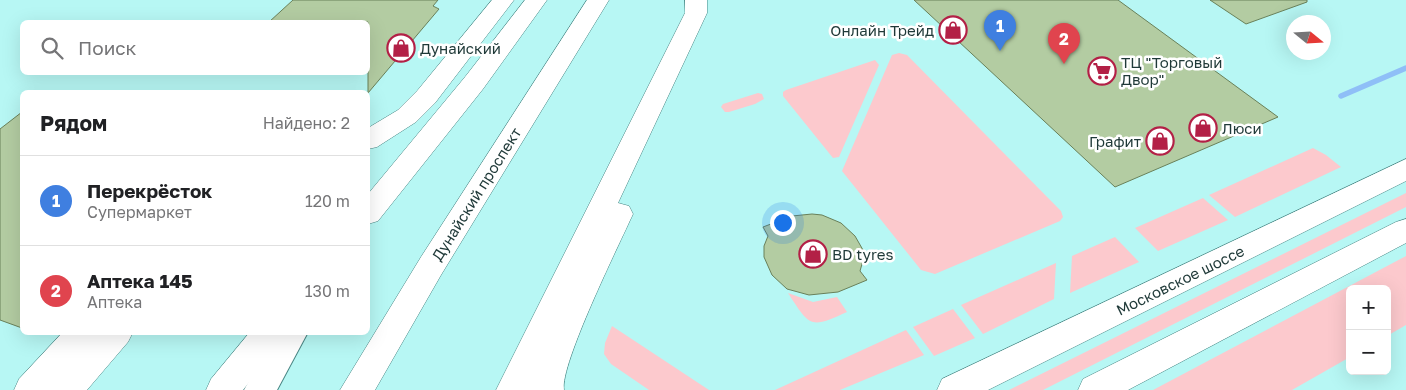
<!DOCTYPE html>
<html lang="ru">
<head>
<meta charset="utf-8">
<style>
  body { margin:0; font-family:"Golos Text",sans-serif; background:#f6f6f6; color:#202124 }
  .controls { position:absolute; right:15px; bottom:15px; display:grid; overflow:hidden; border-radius:8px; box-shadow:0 5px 20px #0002 }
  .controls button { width:45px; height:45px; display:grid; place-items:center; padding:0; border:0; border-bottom:1px solid #e0e0e0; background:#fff; color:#202124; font:25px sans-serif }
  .compass { position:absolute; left:1286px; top:15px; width:45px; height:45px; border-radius:50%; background:#fff; box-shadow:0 5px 20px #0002; rotate:108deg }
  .you { position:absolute; left:782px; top:222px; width:18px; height:18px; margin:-12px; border:4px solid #fff; border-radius:50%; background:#1a73e8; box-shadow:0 0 0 8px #1a73e833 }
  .badge { display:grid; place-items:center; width:32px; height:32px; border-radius:50%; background:#0f766e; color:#fff; font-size:16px; font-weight:700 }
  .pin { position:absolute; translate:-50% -41px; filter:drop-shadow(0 1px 2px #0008) }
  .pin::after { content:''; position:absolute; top:26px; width:18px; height:15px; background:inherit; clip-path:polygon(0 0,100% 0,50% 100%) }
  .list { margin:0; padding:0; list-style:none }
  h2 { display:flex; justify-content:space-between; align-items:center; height:65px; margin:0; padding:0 20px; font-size:21px }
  h2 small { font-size:16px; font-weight:400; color:#757577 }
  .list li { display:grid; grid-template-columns:32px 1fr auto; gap:15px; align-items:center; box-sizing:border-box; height:90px; padding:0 20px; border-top:1px solid #e0e0e0 }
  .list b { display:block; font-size:19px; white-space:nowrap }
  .list p { margin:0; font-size:16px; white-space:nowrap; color:#757577 }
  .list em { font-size:16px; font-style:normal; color:#757577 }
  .icon { flex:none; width:28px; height:28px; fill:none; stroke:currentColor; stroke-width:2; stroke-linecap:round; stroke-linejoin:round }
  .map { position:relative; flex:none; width:1406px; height:390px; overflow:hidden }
  .search { position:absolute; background:#fff; box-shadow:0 5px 20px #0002; left:20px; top:20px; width:350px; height:55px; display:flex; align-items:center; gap:12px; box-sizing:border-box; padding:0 18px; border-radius:8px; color:#757577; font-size:19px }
  .panel { position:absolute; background:#fff; box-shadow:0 5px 20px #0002; left:20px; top:90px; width:350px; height:245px; border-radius:8px }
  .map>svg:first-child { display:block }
</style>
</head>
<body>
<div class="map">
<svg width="1406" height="390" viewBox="0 0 1406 390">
  <rect width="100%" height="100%" fill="#b7f7f4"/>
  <path fill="#fcc9cd" d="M899,53l8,2 154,156 2,6 -3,4 -125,53 -14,-4 -79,-99 50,-116z
    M875,60l4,5 -40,92 -6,1 -50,-62v-4l3,-2z
    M758,93l4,1 2,5 -9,5 -26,8h-4l-4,-5 2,-3z
    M1313,148l13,7 15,12 -106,50 -26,-22z
    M1406,193v14l-363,183h-34z
    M1203,198l25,22 -70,31 -23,-23z
    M1115,237l24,25 -69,31 2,-37z
    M1406,256v69l-19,11v-47h-37v68l-58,33h-139z
    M1056,263l-2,36 -71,35 -22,-29z
    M788,293l25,9 24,-5 10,15c-37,17 -37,15 -59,-19z
    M953,309l22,29 -41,18 -21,-29z
    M612,326l97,64h-60l-38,-26 -7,-10 1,-11z
    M906,330l18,25 -84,35h-65z"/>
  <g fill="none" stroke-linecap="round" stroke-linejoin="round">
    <path stroke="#8fbff7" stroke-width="5.5" d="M1341,96l65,-28"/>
  </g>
  <path fill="#b3cca2" stroke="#698059" d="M293,0h145l-5,6 6,3 -71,84v-71h-99z
    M914,0h204l160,117 -163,70z
    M1210,0h97v2l-61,22z
    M22,112v216l-22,-8v-191z
    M812,214l10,1 19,8 14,13 8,14 -1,14 -2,7 7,9 -29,12 -29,3 -22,-6 -15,-14 -8,-18v-11l4,-10 -5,-9 29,-11z"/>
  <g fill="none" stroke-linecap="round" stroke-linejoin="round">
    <g stroke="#488583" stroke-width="2">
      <path id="tertiary" d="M276,332h32l-31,58h-33z"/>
    </g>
    <g stroke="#488583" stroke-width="1">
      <path id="secondary" d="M492,0h22l-79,103 -19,19 -39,25 -9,2v-21l30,-18 19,-19z
        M525,0h22l-64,89 -105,132 -10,3v-30l97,-117z
        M587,0h22l-168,275 -66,115h-35l81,-133z
        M685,0h22v13l-89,190 11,3 4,8c-14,31 -73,150 -69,176h-68l189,-377z
        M63,332h70l-5,10 -41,48h-73l5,-11z
        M250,332h36l-5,10 -38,48h-37l5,-11z"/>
    </g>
    <g stroke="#488583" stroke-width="1">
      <path id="primary" d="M1406,159v22l-418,209h-51l5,-11z
        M1406,219v24l-278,147h-50l5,-11 313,-157z"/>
    </g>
    <use href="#tertiary" fill="#fff" fill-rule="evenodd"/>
    <use href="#secondary" fill="#fff" fill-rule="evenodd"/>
    <use href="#primary" fill="#fff" fill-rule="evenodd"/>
  </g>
  <defs>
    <g id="shop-ring" transform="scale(1.4375)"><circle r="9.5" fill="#fff" stroke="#b32046" stroke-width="1.5"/><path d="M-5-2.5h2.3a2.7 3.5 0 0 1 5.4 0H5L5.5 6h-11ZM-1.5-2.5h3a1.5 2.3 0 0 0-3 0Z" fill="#b32046"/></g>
    <g id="supermarket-ring" transform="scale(1.4375)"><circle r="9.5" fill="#fff" stroke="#b32046" stroke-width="1.5"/><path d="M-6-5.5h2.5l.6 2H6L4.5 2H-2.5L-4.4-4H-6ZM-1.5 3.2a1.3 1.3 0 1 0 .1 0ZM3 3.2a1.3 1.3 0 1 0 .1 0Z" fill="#b32046"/></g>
  </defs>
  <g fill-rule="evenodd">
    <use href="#shop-ring" x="953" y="30"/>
    <use href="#shop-ring" x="401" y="48"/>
    <use href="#supermarket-ring" x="1102" y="71"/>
    <use href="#shop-ring" x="1203" y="128"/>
    <use href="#shop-ring" x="1160" y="141"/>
    <use href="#shop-ring" x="813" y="254"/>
  </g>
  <g text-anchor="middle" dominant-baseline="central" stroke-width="5" stroke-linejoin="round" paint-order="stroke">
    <g font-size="15" fill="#1f3938" stroke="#fff" text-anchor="start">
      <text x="934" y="30" text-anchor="end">Онлайн Трейд</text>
      <text x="420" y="48">Дунайский</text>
      <text x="1121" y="62">ТЦ "Торговый<tspan x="1121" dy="17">Двор"</tspan></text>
      <text x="1222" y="128">Люси</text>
      <text x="1141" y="141" text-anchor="end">Графит</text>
      <text x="832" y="254">BD tyres</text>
    </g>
    <g font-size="15" fill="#1f3938" stroke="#fff">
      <text transform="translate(476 194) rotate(-58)">Дунайский проспект</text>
      <text transform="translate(1180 280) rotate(-26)">Московское шоссе</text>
    </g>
  </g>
</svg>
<div class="controls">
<button>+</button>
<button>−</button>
</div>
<svg class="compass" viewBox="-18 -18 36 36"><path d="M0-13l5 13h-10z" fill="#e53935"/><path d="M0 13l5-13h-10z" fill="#757577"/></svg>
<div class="you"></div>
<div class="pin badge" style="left:1000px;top:51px;background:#3f7fe0">1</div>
<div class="pin badge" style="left:1064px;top:64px;background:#e0444e">2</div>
<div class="search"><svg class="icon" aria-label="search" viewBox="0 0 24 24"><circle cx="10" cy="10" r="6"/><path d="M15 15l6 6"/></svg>Поиск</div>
<section class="panel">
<h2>Рядом<small>Найдено: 2</small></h2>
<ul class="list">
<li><span class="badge" style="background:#3f7fe0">1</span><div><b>Перекрёсток</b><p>Супермаркет</p></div><em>120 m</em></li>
<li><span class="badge" style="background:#e0444e">2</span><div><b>Аптека 145</b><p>Аптека</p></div><em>130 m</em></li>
</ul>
</section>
</div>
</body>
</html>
